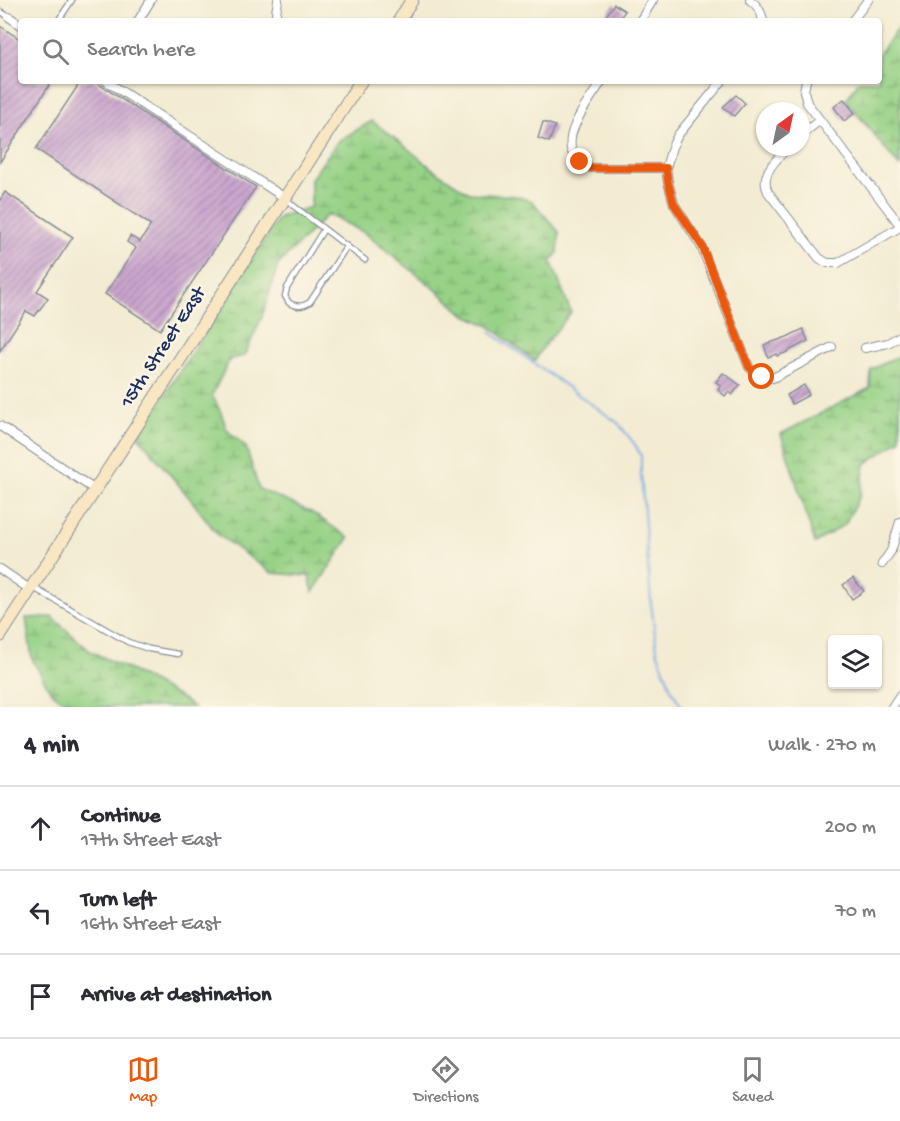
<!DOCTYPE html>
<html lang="en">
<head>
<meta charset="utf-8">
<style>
  body { margin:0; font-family:"Gochi Hand",sans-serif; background:#f7f7f7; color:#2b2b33 }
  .controls { position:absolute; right:18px; bottom:18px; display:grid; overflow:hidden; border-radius:6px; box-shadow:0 2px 4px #0004 }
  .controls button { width:54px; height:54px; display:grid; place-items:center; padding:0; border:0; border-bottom:2px solid #e1e1e2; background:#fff; color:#2b2b33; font:30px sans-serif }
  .compass { position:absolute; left:756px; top:102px; width:54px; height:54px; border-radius:50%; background:#fff; box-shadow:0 2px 4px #0004; rotate:33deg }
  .stop { position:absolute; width:18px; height:18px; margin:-14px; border:4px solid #ea580c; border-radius:50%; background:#fff }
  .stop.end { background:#ea580c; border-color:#fff; box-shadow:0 2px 6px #0008 }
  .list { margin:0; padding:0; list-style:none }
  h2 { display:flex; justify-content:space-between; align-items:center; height:78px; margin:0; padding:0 24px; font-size:26px }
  h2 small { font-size:20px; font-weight:400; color:#7c7c81 }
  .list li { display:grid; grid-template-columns:39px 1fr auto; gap:18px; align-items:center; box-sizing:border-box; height:84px; padding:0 24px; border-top:2px solid #e1e1e2 }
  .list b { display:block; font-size:22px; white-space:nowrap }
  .list p { margin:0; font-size:20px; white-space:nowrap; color:#7c7c81 }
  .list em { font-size:20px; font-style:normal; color:#7c7c81 }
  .icon { flex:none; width:33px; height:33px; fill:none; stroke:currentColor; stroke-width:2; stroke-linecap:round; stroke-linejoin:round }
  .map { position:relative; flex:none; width:900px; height:707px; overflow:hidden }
  .search { position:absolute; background:#fff; box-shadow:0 2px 4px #0004; left:18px; right:18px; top:18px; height:66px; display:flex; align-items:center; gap:15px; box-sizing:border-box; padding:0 21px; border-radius:6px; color:#7c7c81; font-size:22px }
  .sheet { height:330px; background:#fff }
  nav { display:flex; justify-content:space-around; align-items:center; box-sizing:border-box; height:84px; border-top:2px solid #e1e1e2; background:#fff; font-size:16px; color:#7c7c81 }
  nav a { display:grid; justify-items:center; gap:3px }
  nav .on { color:#ea580c }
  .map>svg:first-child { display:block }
</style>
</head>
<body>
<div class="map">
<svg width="900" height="707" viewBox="0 0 900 707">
  <defs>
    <pattern id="wetland-marsh" width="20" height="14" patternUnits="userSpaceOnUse" patternTransform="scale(1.5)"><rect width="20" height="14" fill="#97d286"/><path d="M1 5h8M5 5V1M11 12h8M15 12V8" fill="none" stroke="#7aab71"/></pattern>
    <pattern id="building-hatch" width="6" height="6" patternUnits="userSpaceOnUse" patternTransform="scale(1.5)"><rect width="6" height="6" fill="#caa6ce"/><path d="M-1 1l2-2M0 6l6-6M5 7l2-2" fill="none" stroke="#a388aa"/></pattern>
  </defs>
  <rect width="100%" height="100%" fill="#fcf5e5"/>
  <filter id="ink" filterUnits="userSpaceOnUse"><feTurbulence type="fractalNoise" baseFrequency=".0167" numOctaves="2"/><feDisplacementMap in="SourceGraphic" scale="12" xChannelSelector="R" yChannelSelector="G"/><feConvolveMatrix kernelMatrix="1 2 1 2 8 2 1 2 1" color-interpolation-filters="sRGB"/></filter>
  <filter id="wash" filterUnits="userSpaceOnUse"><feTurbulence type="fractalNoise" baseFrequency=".008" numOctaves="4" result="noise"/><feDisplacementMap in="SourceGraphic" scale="24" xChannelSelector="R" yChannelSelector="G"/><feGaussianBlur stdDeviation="1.35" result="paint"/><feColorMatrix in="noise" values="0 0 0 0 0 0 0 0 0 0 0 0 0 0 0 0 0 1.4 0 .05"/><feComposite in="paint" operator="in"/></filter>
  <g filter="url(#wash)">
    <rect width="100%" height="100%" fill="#f3ecd3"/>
    <path fill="url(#wetland-marsh)" stroke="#598072" stroke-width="1.5" d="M900,25v142l-54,-67 13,-19h20v-27z
      M372,121l29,22 33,27 35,23 46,3 17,5 27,31 -1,20 -7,9 20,51 -30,38 -6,11 -46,-35 -25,-12 -30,-26 -71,-56 -35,-18 -50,51 -16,52 -18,39 -14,3 -18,36 9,18 6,17 19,17 13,42 52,23 38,26 -36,54 -4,-16 -37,-3 -54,-38 -26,-34 -54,-65 141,-219 32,-10v-28l27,-38z
      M900,355v85l-35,24 -5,31 -15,29 -30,19 -34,-109 89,-46 1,-18z
      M52,617l38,34 42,20 52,29 9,7h-121l-21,-15 -19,-33 -6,-41z"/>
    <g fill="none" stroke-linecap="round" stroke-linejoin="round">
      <path stroke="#76a8e1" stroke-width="2" d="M490,332l128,91 18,23 5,10v18l10,129 6,48 15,40 10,16"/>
    </g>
    <g id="blocks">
      <path fill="url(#building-hatch)" d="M614,4l11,7 -7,10h-10l-4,-2z
        M0,26l21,14v41h31l-52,81z
        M81,81h13l162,106 -96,143 -55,-36 31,-46 -9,-6 3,-6 10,6 11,-17 -115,-76z
        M736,95l9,8 -11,13 -11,-9z
        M844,99l11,14 -11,8 -10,-14z
        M543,122l12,4 -6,16 -11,-4z
        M5,192l68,45 -36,54 11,7 -13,18 -9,-5 -26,40v-151z
        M803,329l5,12 -23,12 -8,3v-2l-9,3 -4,-12 23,-8z
        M723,373l17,12 -8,10 -4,-3 -3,4 -7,-6 3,-4 -5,-4z
        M804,385l5,10 -17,9 -5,-9z
        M853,578l11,13 -12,8 -9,-14z"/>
    </g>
  </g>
  <g filter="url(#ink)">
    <use href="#blocks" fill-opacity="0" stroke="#878e98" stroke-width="1.5"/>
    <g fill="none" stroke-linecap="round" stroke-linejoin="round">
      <g stroke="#878e98" stroke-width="7">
        <path id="lane" d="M0,11l9,6
          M58,21l14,-21
          M285,198l10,9 70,53
          M324,229l-37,59 -2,8 4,7c7,4 14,4 21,-1l37,-56
          M32,587l96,55 21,7 29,5"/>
      </g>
      <g stroke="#878e98" stroke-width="10">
        <path id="street" d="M750,0c7,5 12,12 13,21
          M9,17l12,8
          M277,20l-1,-7 2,-13
          M138,21l13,-21
          M640,21l13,-21
          M852,21l16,-21
          M106,81l179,117
          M602,81c-15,24 -56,70 -11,87h75
          M722,81l-44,54 -6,12 -6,21 2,14 6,22 27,42 48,121c6,8 14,11 24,11l59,-31
          M806,81l-2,10 3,12 93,122
          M801,135l19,-15
          M788,147c-11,13 -29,26 -20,45l51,66 8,5h11l62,-36
          M865,348l23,-5 12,-7
          M0,426l95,64
          M882,564l9,-13 9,-29
          M0,569l31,21
          M892,707l8,-12"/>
      </g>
      <g stroke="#878e98" stroke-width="14">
        <path id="secondary" d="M399,21l13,-21
          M0,636l361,-555"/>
      </g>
      <use href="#lane" stroke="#fff" stroke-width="4.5"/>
      <use href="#street" stroke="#fff" stroke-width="8"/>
      <use href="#secondary" stroke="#f9e7c3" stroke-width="12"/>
    </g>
  </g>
  <g fill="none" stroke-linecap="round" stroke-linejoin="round" filter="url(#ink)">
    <path stroke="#ea580c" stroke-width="8" d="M580,162l11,6h75l2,14 6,22 28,42 47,121 7,7 6,3"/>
  </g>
  <g text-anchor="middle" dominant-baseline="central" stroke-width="5" stroke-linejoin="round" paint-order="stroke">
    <g font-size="20" fill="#1b2f5e" stroke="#fcf5e5">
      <text transform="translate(164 348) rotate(-57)">15th Street East</text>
    </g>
  </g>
</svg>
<div class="controls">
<button><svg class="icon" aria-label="layers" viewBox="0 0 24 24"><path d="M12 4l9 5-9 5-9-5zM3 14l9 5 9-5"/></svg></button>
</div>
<svg class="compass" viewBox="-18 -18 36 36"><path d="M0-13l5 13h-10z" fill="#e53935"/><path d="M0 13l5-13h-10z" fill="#7c7c81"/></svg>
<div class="stop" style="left:762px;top:377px"></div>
<div class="stop end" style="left:580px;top:162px"></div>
<div class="search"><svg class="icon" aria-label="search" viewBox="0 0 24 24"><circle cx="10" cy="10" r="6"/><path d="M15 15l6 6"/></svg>Search here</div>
</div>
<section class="sheet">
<h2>4 min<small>Walk · 270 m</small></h2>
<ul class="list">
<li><svg class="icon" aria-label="ahead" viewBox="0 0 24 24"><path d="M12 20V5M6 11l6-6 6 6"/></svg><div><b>Continue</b><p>17th Street East</p></div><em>200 m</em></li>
<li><svg class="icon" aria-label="left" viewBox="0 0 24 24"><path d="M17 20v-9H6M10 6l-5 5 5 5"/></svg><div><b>Turn left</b><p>16th Street East</p></div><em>70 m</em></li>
<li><svg class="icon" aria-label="arrive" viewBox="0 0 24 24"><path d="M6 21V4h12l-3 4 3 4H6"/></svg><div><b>Arrive at destination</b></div></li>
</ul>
</section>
<nav>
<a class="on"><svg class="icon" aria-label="map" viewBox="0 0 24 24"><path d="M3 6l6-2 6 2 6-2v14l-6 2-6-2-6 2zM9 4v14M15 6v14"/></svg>Map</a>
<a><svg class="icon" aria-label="directions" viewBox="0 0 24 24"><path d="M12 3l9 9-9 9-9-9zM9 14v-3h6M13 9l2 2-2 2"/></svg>Directions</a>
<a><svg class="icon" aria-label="saved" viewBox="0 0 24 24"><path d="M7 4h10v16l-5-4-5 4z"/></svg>Saved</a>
</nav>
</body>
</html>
